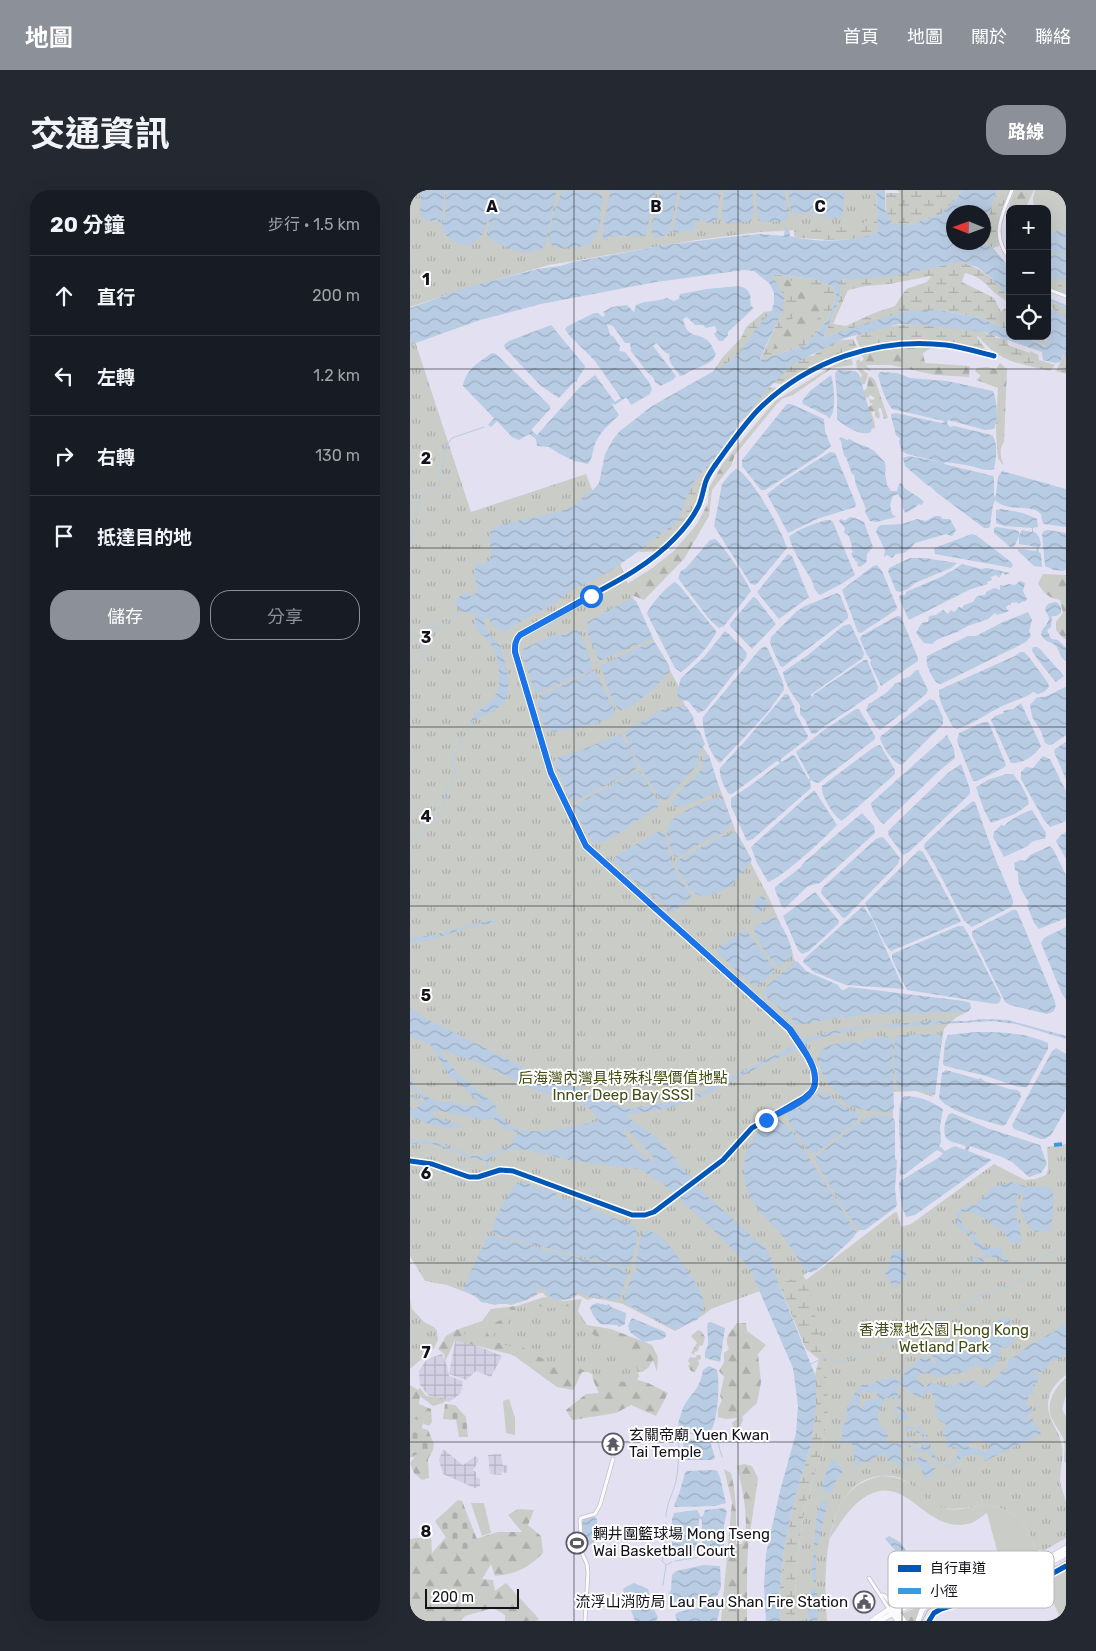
<!DOCTYPE html>
<html lang="zh-TW">
<head>
<meta charset="utf-8">
<style>
  body { margin:0; font-family:Rubik,"Noto Sans TC",sans-serif; background:#242831; color:#f1f3f6 }
  .controls { position:absolute; right:15px; top:15px; display:grid; overflow:hidden; border-radius:10px; box-shadow:0 5px 20px #0002 }
  .controls button { width:45px; height:45px; display:grid; place-items:center; padding:0; border:0; border-bottom:1px solid #363941; background:#171b24; color:#f1f3f6; font:25px sans-serif }
  .compass { position:absolute; left:536px; top:15px; width:45px; height:45px; border-radius:50%; background:#171b24; box-shadow:0 5px 20px #0002; rotate:271deg }
  .scale { position:absolute; left:15px; bottom:12px; width:94px; box-sizing:border-box; padding-left:5px; border:2px solid #13111a; border-top:0; font-size:14px; line-height:18px; white-space:nowrap; color:#13111a; -webkit-text-stroke:4px #fff; paint-order:stroke }
  .stop { position:absolute; width:15px; height:15px; margin:-11px; border:4px solid #1a73e8; border-radius:50%; background:#fff }
  .stop.end { background:#1a73e8; border-color:#fff; box-shadow:0 1px 5px #0008 }
  .list { margin:0; padding:0; list-style:none }
  h2 { display:flex; justify-content:space-between; align-items:center; height:65px; margin:0; padding:0 20px; font-size:21px }
  h2 small { font-size:16px; font-weight:400; color:#9ea1a6 }
  .list li { display:grid; grid-template-columns:32px 1fr auto; gap:15px; align-items:center; box-sizing:border-box; height:80px; padding:0 20px; border-top:1px solid #363941 }
  .list b { display:block; font-size:19px; white-space:nowrap }
  .list em { font-size:16px; font-style:normal; color:#9ea1a6 }
  .actions { display:flex; gap:10px; padding:15px 20px }
  .actions a { flex:1; padding:11px 0; border:1px solid #8c9099; border-radius:20px; text-align:center; font-size:18px; color:#8c9099 }
  .actions .main { background:#8c9099; color:#fff }
  .icon { flex:none; width:28px; height:28px; fill:none; stroke:currentColor; stroke-width:2; stroke-linecap:round; stroke-linejoin:round }
  .map { position:relative; flex:none; width:656px; height:1431px; overflow:hidden; border-radius:20px }
  header { display:flex; align-items:center; gap:30px; box-sizing:border-box; height:70px; padding:0 25px; background:#8c9099; color:#fff }
  header strong { font-size:24px }
  nav { display:flex; gap:28px; margin-inline-start:auto; font-size:18px }
  .intro { display:flex; align-items:center; justify-content:space-between; box-sizing:border-box; height:120px; padding:0 30px }
  h1 { margin:0; font-size:35px }
  .button { padding:12px 22px; border-radius:20px; background:#8c9099; color:#fff; font-size:18px; font-weight:700 }
  main { display:flex; gap:30px; padding:0 30px }
  aside { flex:1; background:#171b24; border-radius:20px; box-shadow:0 5px 20px #0002 }
  .map>svg:first-child { display:block }
</style>
</head>
<body>
<header>
<strong>地圖</strong>
<nav><a>首頁</a><a>地圖</a><a>關於</a><a>聯絡</a></nav>
</header>
<div class="intro"><h1>交通資訊</h1><a class="button">路線</a></div>
<main>
<aside>
<h2>20 分鐘<small>步行 · 1.5 km</small></h2>
<ul class="list">
<li><svg class="icon" aria-label="ahead" viewBox="0 0 24 24"><path d="M12 20V5M6 11l6-6 6 6"/></svg><div><b>直行</b></div><em>200 m</em></li>
<li><svg class="icon" aria-label="left" viewBox="0 0 24 24"><path d="M17 20v-9H6M10 6l-5 5 5 5"/></svg><div><b>左轉</b></div><em>1.2 km</em></li>
<li><svg class="icon" aria-label="right" viewBox="0 0 24 24"><path d="M7 20v-9h11M14 6l5 5-5 5"/></svg><div><b>右轉</b></div><em>130 m</em></li>
<li><svg class="icon" aria-label="arrive" viewBox="0 0 24 24"><path d="M6 21V4h12l-3 4 3 4H6"/></svg><div><b>抵達目的地</b></div></li>
</ul>
<div class="actions"><a class="main">儲存</a><a>分享</a></div>
</aside>
<div class="map">
<svg width="656" height="1431" viewBox="0 0 656 1431">
  <defs>
    <pattern id="industrial-grid" width="8" height="8" patternUnits="userSpaceOnUse" patternTransform="scale(1.25)"><rect width="8" height="8" fill="#d4d0e4"/><path d="M0 4h8M4 0v8" fill="none" stroke="#b5b2c3"/></pattern>
    <pattern id="forest-firs" width="22" height="20" patternUnits="userSpaceOnUse" patternTransform="scale(1.25)"><rect width="22" height="20" fill="#caccc8"/><path d="M5 1l3.5 6h-7zM16 11l3.5 6h-7z" fill="#adaeab"/></pattern>
    <pattern id="wetland-marsh" width="20" height="14" patternUnits="userSpaceOnUse" patternTransform="scale(1.25)"><rect width="20" height="14" fill="#caccc8"/><path d="M1 5h8M5 5V1M11 12h8M15 12V8" fill="none" stroke="#adaeab"/></pattern>
    <pattern id="cemetery-stones" width="16" height="16" patternUnits="userSpaceOnUse" patternTransform="scale(1.25)"><rect width="16" height="16" fill="#caccc8"/><path d="M2 7V4a2 2 0 0 1 4 0v3zM10 15v-3a2 2 0 0 1 4 0v3z" fill="#adaeab"/></pattern>
    <pattern id="park-tufts" width="24" height="20" patternUnits="userSpaceOnUse" patternTransform="scale(1.25)"><rect width="24" height="20" fill="#caccc8"/><path d="M3 7l-1-3M5 7V3M7 7l1-3M15 17l-1-3M17 17v-4M19 17l1-3" fill="none" stroke="#adaeab"/></pattern>
    <pattern id="water-waves" width="16" height="10" patternUnits="userSpaceOnUse" patternTransform="scale(1.25)"><rect width="16" height="10" fill="#b8cce3"/><path d="M0 5q4-4 8 0t8 0" fill="none" stroke="#9daec2"/></pattern>
  </defs>
  <rect width="100%" height="100%" fill="#e3e0f1"/>
  <path fill="url(#industrial-grid)" d="M46,1147l46,19 -11,21 -15,-6 -10,9 -17,-6z
    M32,1164l5,12 2,10 14,5 -2,12 -12,9 -21,-7 -8,-10 -1,-14 8,-12z
    M33,1259l20,16 13,-9 3,4 -6,10 3,2v5l4,2v7l-5,2 -32,-14 -4,-14z
    M91,1264l2,11 5,1 -1,7 -5,-1 -1,3 -11,-1 -2,-19z"/>
  <path fill="#caccc8" d="M625,0h31v104l-19,-12v-49l2,-6 -2,-1v-17h-13l-1,-11z
    M656,1188v17l-4,14 4,8v46l-2,-2c0,-8 2,-16 -1,-23 -3,-7 -9,-14 -12,-21 -5,-15 4,-30 15,-39z
    M99,1209l6,19v17l-9,-2 -3,-32z
    M472,1286c31,0 38,22 63,32 12,4 23,-1 34,-2 32,-3 53,19 57,49l-35,10 -14,-52c-6,4 -13,10 -20,11 -43,9 -60,-53 -102,-27 -15,9 -25,27 -35,41 7,-32 16,-55 52,-62z
    M61,1313h13l7,30 -9,3z
    M656,1381v50h-4l-12,-25 -5,-15z"/>
  <path fill="url(#forest-firs)" d="M605,0h19l-9,19h-15v29c-6,-14 -2,-34 5,-48z
    M637,77l3,13 16,8v7l-19,-7z
    M365,88l24,1 28,12 1,10 -18,33 -43,27 13,-39z
    M523,157l-10,6 2,10 45,3 -1,11 -34,-2 -44,-10h-23l-2,1 5,4 -1,1 -9,-4 3,4 4,3 -3,10h-4l-2,-4 3,-5 -5,-7 -1,-7 3,-2 2,3 3,-3 -2,-4 4,-3 29,-4z
    M441,167l2,8 -21,3 -39,27 -11,4 -7,7 -40,49 -4,11 -19,24 -3,26 -25,43 -40,41 -15,-6 -7,-7 29,-18 23,-18 23,-27 11,-21 1,-15 14,-25 52,-62 64,-39z
    M590,173l7,6 -3,73c-5,6 -4,17 0,23l-2,-1 -4,-6 -2,-26 2,-44 -22,-8 5,-4 -6,-5 2,-3 10,-1 9,2z
    M460,186l5,4 13,38 -4,1 -3,-11h-2l-1,2 2,5 -1,4 -4,-3v-5l-4,1 3,8 1,8 -4,1 -4,-21 6,-4 -3,-1 -1,-4 4,1 2,-2 -5,-3 -2,3 -4,-1 -1,-5 4,-4 1,-10z
    M633,384l23,1v64h-2l-8,-9v-8l7,-9 -3,-13c-11,-2 -17,-7 -22,-17z
    M134,1107l19,4 19,-2 -4,12 9,14 24,4 41,16 6,12 -1,15 -4,-12 -5,8 -6,4 -17,-1 6,7 17,5 20,10 -12,23 -25,-11 -15,8 -44,7 -6,-10 20,-16 13,-1 -6,-13 -1,-8h-10l-9,18 -16,-3 -44,-32 -58,-15 -10,22 -1,-8 -6,-5 8,-13 10,-6 26,-9 9,-12 26,-3z
    M327,1133h9l1,8 19,14 -8,9 3,28 -4,21 -15,14 1,3 -3,7 -7,1 -1,-5 6,-5 -12,1 -8,-2v-8l4,-9 -2,-4 4,-19 -5,-6 5,-9v-9l5,-4c-6,-12 1,-16 8,-26z
    M288,1140l3,1 4,6 -2,8 -4,1 -1,5 -4,1 1,3 -4,-2 6,-10 -6,-7z
    M287,1165h4v4l-3,1 1,4 -4,8 -4,-1 -3,-5 2,-2 -2,-3 2,-4 5,1z
    M0,1195l8,5 2,-2 6,8 21,3 -4,4 -10,3 -13,-10 -1,8 12,5 1,13 -3,4 -19,-8z
    M8,1237l10,3 6,14 -1,6 -5,9 1,19 -7,2 -8,-7 -4,-10 4,-5 -4,-3z
    M334,1274l8,2 6,12 -10,69 -1,22v52h-26l11,-119 -8,-33 7,4c6,23 5,47 5,71h6c9,-19 0,-58 -5,-78z
    M108,1319l16,1 -6,15 13,11 2,17c-15,15 -27,21 -48,23l-4,-12 -9,15 11,1 2,11 11,-8 33,36 -2,2h-32v-6l-12,-7 -28,8 -4,5h-51v-82l21,-3 1,17 13,-15 18,5 35,-11h24l-14,-17z
    M515,1414l-6,8 -3,9h-10l-5,-7z"/>
  <path fill="url(#wetland-marsh)" fill-rule="evenodd" d="M447,0h19c1,14 1,28 3,42 -26,12 -55,7 -82,6l-3,-2v-7z
    M487,0h65c-6,9 -13,19 -22,25 -7,4 -16,3 -23,9l37,-12 -41,15v-5l-3,3h-18c-7,-11 -7,-20 -6,-32h14z
    M587,0h13c-10,22 -14,31 -11,56l-6,2 -10,-5 1,-13z
    M551,72c25,8 31,17 49,36v6c-5,-4 -9,-7 -14,-10 -12,-11 -13,-16 -31,-21l-3,9 32,16 7,14 4,-4 5,4v19l-32,-14 -40,-7 -88,19 -27,9 14,-33 3,-11v-14zM521,86l-4,6 -21,7 -11,17 -21,7 -28,13 -13,-2 15,-34 18,-4 23,-2z
    M361,84l43,5 18,7 4,7 -2,13 -6,13 -22,26 -46,15 16,-35 4,-39zM372,89l26,5 16,10 1,12 -16,26 -38,20 9,-15 3,-12 9,-6 10,-14 -9,-15 -8,-2z
    M641,112l15,6v13l-16,-15 -1,-3z
    M368,120l-33,45 -34,20 11,-17 19,-20 5,-11 18,-15z
    M506,133l63,6 8,5 4,-2 5,6 11,1 1,6 22,8v-2l8,4 1,5 16,5 -5,6c-30,-7 -51,-9 -72,-35l-1,1 9,13 -41,-7 -47,-1 -38,6 -4,-10 3,-6 18,-4z
    M613,146h21l3,6 -1,4z
    M443,149l4,8 -28,12 -48,25 -19,-3 38,-24 13,-1 16,-14z
    M656,161v23l-10,-3z
    M352,197l18,1 -8,11c-20,3 -18,16 -34,24l-6,19 -23,29 -11,34 -28,40 -11,6 -20,1 1,-4z
    M382,1069l14,21 17,20 5,70v42l-5,35 -18,61 -9,56 -1,45 1,12h-15l-2,-22 5,-51 9,-43 17,-58 3,-17 2,-55 4,-16 -13,-10 -29,-69z"/>
  <path fill="url(#cemetery-stones)" d="M35,1214l10,1 11,12 2,20h-9l-3,-17 -13,-1z
    M0,1228l13,3 -3,18 12,8 -4,10 -11,-3 -7,4z
    M48,1310l4,1 18,46 -22,9 -23,-35z"/>
  <path fill="url(#park-tufts)" d="M8,0h454c3,17 3,27 -13,36l-99,6 -64,8 -147,25 -85,24 -54,18v-108z
    M0,136l61,186 115,-38 53,139 41,76c6,22 14,46 27,64l31,85 32,62 22,51 3,13 5,6 47,22 122,15v4c-11,5 -18,9 -25,18l-11,68 -17,-6 -24,1 2,44 -31,91 -29,27 -30,21 -93,34 -9,7 -27,15 -52,-27 -18,-4 -12,-2 -5,2 -10,-5c-11,6 -28,9 -35,-2h-3l-16,8 -13,4 -10,-2 -6,2 -12,-3 -8,-6 -28,-11 -22,-4 -15,-25z
    M656,954v231c-10,7 -17,16 -18,28 -1,17 12,28 14,44 2,11 -2,22 -2,34 1,8 5,15 6,22 0,11 0,24 0,35l-30,17c-4,-30 -25,-52 -57,-49 -14,1 -26,6 -41,0 -18,-8 -26,-28 -47,-30 -69,-6 -68,100 -64,145h-31l-1,-12 1,-45 9,-56 18,-61 5,-35 -2,-54 -20,-78 89,-68h2l4,15 10,-3 83,-60 31,16 10,-1 11,-4 2,-5v-9l-1,-14z
    M0,1109l2,10 12,13 10,5 3,4 1,9 -4,8 -24,21z
    M121,1113c6,0 10,5 15,5 10,0 19,-3 29,-1l16,26 4,3 21,7c5,13 19,12 23,33l-4,8 -37,-7 -23,-11 -6,-1 -13,3 -4,-1 -5,-7 -13,-5 -10,-7h-7l-26,-7 5,-11h12v-11c-16,0 -19,12 -27,24 -6,-5 -15,-6 -19,-12l3,-4 19,-2 8,-13 9,-3 13,1z"/>
  <path fill="url(#water-waves)" fill-rule="evenodd" d="M11,0h23l-2,29 -2,5 -3,-2 2,-4c-7,5 -15,3 -19,-3z
    M36,0h61l-15,26 16,-26h47l1,4 -11,52c-15,14 -42,1 -57,-8v-10l3,-6h-3v-3l-5,15 -13,11h-8l-11,-5 -8,-8 -2,-7 4,-10z
    M157,0l30,2 3,-2 -1,3 3,2v4l2,2 -4,8 2,2 -4,20 -7,13c-8,3 -38,9 -41,-2 -4,-10 8,-42 12,-51z
    M201,0h45l-10,44c-6,3 -16,4 -22,1l-6,2 -8,-2 -2,5h-3l-2,-1v-13z
    M250,0h18l-9,44 -13,4 -3,-2 -2,-6z
    M271,0h39l-3,31 -11,2 -1,-3 -4,-1 -6,5v6l-20,3 -2,-1z
    M314,0h28l2,21 -3,10 -21,3 -5,-1 -3,-5z
    M346,0h28l5,25 -4,6 -22,1 -5,-2z
    M378,0l57,2 -2,10v12l-7,5 -27,-6 -14,1 -4,-4z
    M466,0h9v19l7,15 18,1 3,-3 1,4 6,-5 20,-6 16,-16 6,-9h35l-13,40v-18h-30v30l29,1 10,5 17,20v30l-21,-22 -12,-9 -16,-5 -67,14 -54,4v14l-3,11 -14,33 62,-21 26,-6 27,-1 40,7 32,14v5h13l22,10 2,-5 -3,-5h3v-39l19,8v3l-14,-6 -3,1 3,6 14,8v34l-6,11 -5,1 -12,-3 -1,-8 -58,-20 -72,-8h-13l-54,14 -52,26 -27,27 -26,31 -13,22 -32,36 -10,21 -6,19 -47,36 -27,18 -34,16 -17,14 -26,13 -23,15 -11,-5 -6,-9h-5c3,11 7,20 17,27 5,18 17,48 -2,63 -11,9 -19,5 -29,19 5,-22 27,-20 30,-43 1,-5 -1,-25 -3,-31 -2,-5 -7,-11 -11,-16 -3,-3 -7,-5 -9,-8 -3,-5 -1,-10 1,-15 -12,-1 -17,-2 -23,-12l10,-10h4l2,4 4,-1 3,-4 -3,-18 2,-10 6,1 8,-4c3,-12 -5,-24 5,-34l66,-15 12,-4 11,-11 10,-7 5,-6 6,-29 9,-16 6,-7 32,-25 69,-39 18,-13 17,-25 16,-19 2,-8v-9l-4,-9 -16,-13 -10,-1 -88,12 -115,22 -61,16 -70,25v-37l55,-20 73,-19 22,-3 13,-4 93,-17 55,-7 39,-4 24,2 1,-10 4,4 1,6c22,7 68,6 88,-4 -1,-14 -1,-28 -2,-42zM362,84l42,5 18,7 4,7 -2,13 -6,13 -22,26 -46,15c4,-14 26,-50 24,-62 -2,-9 -9,-17 -12,-24z
    M647,41l9,2v22l-14,-2c-4,-6 -3,-10 -1,-18z
    M643,65l13,2v23l-6,1 -10,-3 1,-9 -4,-7v-4z
    M328,96c9,2 10,3 13,12l-1,1 1,7 3,2 -26,24v3l-5,6h-4l-5,-7 3,-3 -2,-5 -9,2 -3,-3h-8l-8,-8 -4,2c5,23 16,11 27,24 2,3 4,8 6,11l-4,7 -7,4 -15,6 -6,4 -4,1 -10,-14 -1,-8c-7,-2 -8,-8 -13,-11l-3,3 23,30 -3,4 -13,6 -5,-4 -2,-5 -6,-5 -16,-21 -1,-8h-5l-12,-17 -6,-2 3,11 3,1 7,10 -1,5 6,1 24,30 3,7 -2,5 -19,11 -4,-7h-2l-10,7 -4,-2 8,12c-8,8 -17,15 -22,25 -5,8 -3,16 -9,24l-14,-3 -16,-8 -9,-6 -12,-1 -1,-7 -7,-5 -10,6 -7,-3 -15,-16 -6,6 -3,-2 6,-7 -31,-32c3,-17 16,-24 29,-33l4,1 54,52v3l-18,20v2l5,4 44,-49 14,-11 20,27 6,-4 -26,-37 -26,-26 -4,-6 3,-3 26,-13h4l5,4 2,-2 -2,-3 9,-5 15,-2 7,7 2,-7c10,-5 21,-3 31,-7l7,3 5,-2 1,-5 27,-5z
    M141,135l34,41c-1,6 -8,10 -8,16l-2,-1 -16,17 -18,-12 -36,-38 -1,-3 5,-4z
    M428,180l17,1 4,3 14,50 -2,8c-10,5 -27,-6 -34,-13v-22l-2,-24z
    M470,182l17,1 13,5 37,3 46,10c4,10 6,29 1,38l-9,1 -37,-10 -1,3 3,4 4,-1 38,9c7,9 4,24 2,34 -9,3 -16,-2 -24,-3 -8,-2 -17,-3 -25,-4l-1,2 49,12 1,2v19l2,-2 2,-18 4,-6 64,18v38l-22,-3 -2,-3 -1,-7c-10,-11 -34,-1 -46,-14l-2,5 -3,21 -1,2h-5l-48,-36 -6,-6 -3,-1 -22,-19 -2,-8 6,-2 32,6 -34,-8 -5,-3 -3,-9 1,-3 -4,-4 -5,-19v-2l5,-1 45,10h2l1,-2 -52,-12c-7,-9 -11,-23 -14,-34z
    M421,185c3,9 6,38 -2,44l-2,-3 -24,-12 -1,-3 8,-10z
    M377,214h4l33,15 1,12 6,15 -8,7 -58,37h-4l-19,-24v-6z
    M431,247l6,3 3,-1c6,5 15,6 21,10 6,3 9,9 14,13l1,8 -1,3 2,12 4,6h6l2,-7 2,-1c2,2 3,5 5,6 6,5 13,7 18,13l-3,3 -2,-1 -6,5 -8,4 -1,-4 -1,1 -1,-10 -4,-6 -5,2 -3,9 2,9 4,3 -19,5 -7,-1 -5,-9 1,-3 -10,-24 -2,-10 -2,-1 -6,-17 -2,-1 -3,-15 -2,-2z
    M420,262l5,1 21,51 -1,3 -38,12 -29,14 -21,-39 18,-14z
    M326,279c16,7 46,62 51,79l-30,36 -3,1 -4,-2 -36,-57 8,-42 8,-10z
    M591,319l22,4 14,6 1,8 -5,1v4l3,1 3,4 2,8 -3,3 1,4 2,2 1,13 -8,-1 -16,-15v-2h2l16,2 1,-4 -18,-3v-8l-5,11h-4l-16,-14v-5l3,-1 19,3 3,2v3l3,-5 10,2v-4l-28,-2 -8,-3v-13z
    M525,326h5l3,3h7l6,11 -4,6 -6,-2 -31,9 -4,5 -7,5 -8,1 -4,4 -5,-3 -3,2 1,-7 -9,-18 2,-5 3,-2 21,-1 15,-5 9,2z
    M440,327l5,1 9,4 9,25 -6,7c-1,9 2,8 -8,13l-2,-2 1,-3h-2l-5,-8 2,-3 -2,-2 1,-3 -3,-10 -5,-3 1,-5 -6,-7 2,-2 4,2z
    M417,330h3l3,2 22,53 -12,8 -23,12c-8,-6 -5,-10 -9,-16 -8,-13 -18,-27 -22,-42 8,-8 27,-14 38,-17z
    M638,340l18,3v36l-2,2 -10,-1 -9,-4 -3,-32 2,-3z
    M562,344l4,1 35,27 2,3 -2,3 -4,-1 -72,-13 -1,-6z
    M305,349c7,4 33,44 36,52l-27,35 -5,2 -10,-9 -31,-41 3,-7 5,-3 24,-28z
    M378,364l4,2 17,41 -30,22 -22,-27z
    M500,368h14l33,5 -6,5 -36,15 -7,6 -8,3 -4,-1 -8,-20 1,-3z
    M552,374l19,5 6,-1 23,5 -5,2 -2,-3 -4,6 -3,-3 -5,2 1,3 -5,2 1,2 -17,5 -62,31 -10,-22 1,-3h5l1,-3c19,-9 40,-15 56,-28z
    M467,375l5,6 15,36 -1,3 -35,23 -3,-1 -16,-42 31,-24z
    M610,391l5,2 -2,8 4,8 -2,3 -1,-1 -6,3 -1,-2 -6,1v2h-3l-2,2 1,3h2l-2,2 -10,3 -2,-2 -7,6 -20,7 -11,6 -19,7 -6,5 -8,-1 -8,-10c4,-6 4,-12 12,-11l1,-6 7,-1 7,-5 5,4 3,-4 3,2 5,-5 3,1 2,-3 9,-3 4,-6 8,-1 1,-3 8,-4 6,2v-5l3,1 6,-2 6,1z
    M265,392l4,3 37,46v2c-7,13 -23,31 -35,39l-6,-4 -28,-54c2,-8 20,-28 28,-32z
    M427,403l3,2 8,20v3l-6,5 -59,44 -3,-1 -10,-23 1,-6 26,-26 8,-5z
    M343,407l3,1 20,26 -24,25 -22,-23v-2z
    M221,409l5,2 17,37 -54,23 -13,-32 2,-7 20,-12z
    M645,412l3,1 3,4v6l-5,3h-4l-1,11 -4,3 4,9 7,1 8,8v13c-6,-3 -6,-8 -9,-14 -5,-6 -13,-4 -16,-13 1,-7 8,-9 8,-17l-3,-5 -1,-4 3,-4z
    M618,422l4,8 -3,11 2,5 -5,6 -85,42 -4,-1c-6,-7 -12,-19 -10,-27l41,-20h8l25,-13z
    M487,426h2l2,1 17,41v3l-37,25 -11,-23 1,-3 -4,-5 -7,-16 1,-3z
    M439,434l2,1 13,28 -1,5 -53,37 3,2 1,-3 50,-34h3l11,27 -1,4 -52,35 -10,8 -4,-1 -6,-13 -5,-6v-9c-7,-10 -15,-20 -17,-33l25,-17 35,-29z
    M168,439l2,4 13,34 -2,3 -53,23h-3l-13,-40 1,-4 30,-14h10z
    M315,441l5,4 17,18 -1,5 -41,52 -7,3 -10,-12 -8,-1 -2,-2 -1,-6 4,-14 23,-21z
    M244,451l15,24 1,6c-8,10 -38,41 -52,39l-8,-16 -8,-25 -3,-2 2,-2z
    M355,456l3,3 15,33 1,8 -18,24 -46,49c-9,-6 -19,-35 -17,-46l57,-68z
    M623,457h4l3,2 24,27 -8,6c-3,-3 -24,-29 -24,-32z
    M610,462h4l5,5 19,26 1,4 -5,5 -6,2 -5,-2 -4,3 -29,12 -30,17 -13,5 -4,-2c-5,-10 -15,-25 -14,-37l76,-34z
    M506,480h2l10,20 -2,4 -18,15 -1,2 -6,3 -21,16 -4,-3 -10,-17 3,-7h2c8,-6 19,-11 24,-20l6,-1 1,-3 7,-2z
    M182,481h3l18,36 1,7c-12,12 -49,17 -66,18 -6,-9 -11,-25 -10,-35z
    M656,497v48l-13,9 -4,1 -4,-2 -4,-12 -9,-14 -2,-12 7,-8c10,2 19,-7 29,-10z
    M375,504h3l7,14 -1,2 14,26 -1,3 -26,20v2l1,1 10,-7 3,1 14,24 1,-2 -14,-26 28,-22 32,-21h3l16,27v3l-55,43 -3,1 -6,-3 -1,2 1,6 -58,51 -6,2 -16,-35v-8c17,-10 33,-23 49,-35l-3,-2 -45,33h-3c-5,-7 -10,-18 -9,-26l27,-29z
    M520,509l5,2 8,16v7l-41,41c-10,-2 -19,-18 -22,-27l2,-3z
    M611,513l20,43c-5,9 -19,18 -30,17l-20,-43 4,-4 9,-3 -1,-2 10,-2z
    M270,516h6l8,12 -1,1 4,11h2l6,14 -7,11 1,6 -2,4 -31,35 -3,1 -3,-2c-11,-19 -30,-45 -35,-67l34,-21z
    M576,532l3,1 17,42 -3,3 -26,13h-4l-16,-40 2,-8 22,-10z
    M210,544l9,14 9,19 -9,7 -50,25 -6,2 -3,-2 -14,-32v-7l3,-3 20,-6z
    M537,545l7,14 1,9 -16,13 -47,45 -8,8c-5,-2 -13,-15 -13,-21z
    M656,552v37l-12,-27 1,-3z
    M470,555l15,25v4l-53,47c-8,-4 -22,-27 -20,-35l48,-36 6,-4z
    M298,565h1l11,36 -35,14 -10,2 -3,-5c7,-13 20,-22 30,-33l1,-13z
    M633,566l7,3 16,32v29l-2,2 -14,5 -6,-7 -23,-41v-7l5,-5 7,1z
    M551,574l9,25v4l-1,2 -60,57 -6,3 -14,-19 -1,-5 60,-58z
    M228,581l3,1 18,31 -1,4 -43,29 -13,7h-8l-5,-6 -16,-30 1,-2z
    M596,584h7c6,8 15,20 16,30l-14,10 -24,9 -7,-13 -8,-23 12,-7z
    M403,601h2l22,34c-11,12 -55,53 -69,57l-11,-19 -6,-16z
    M312,606l10,26c-1,6 -11,14 -17,13l-37,22 -5,-1c-2,-6 -7,-26 -5,-30 5,-12 41,-27 54,-30z
    M563,611l2,1 20,56 18,42v4l-2,3 -39,20 -8,-6 -29,-56 -11,-18 1,-4 30,-28z
    M622,620l14,23 -1,6c-6,0 -14,2 -17,7l-24,11 -11,-20 1,-5 7,-7 3,1c8,-8 17,-12 28,-16z
    M452,623l12,13 1,7 -55,50 -12,3 -23,22 -3,-1 -7,-17v-3l26,-20c3,-7 12,-11 17,-17z
    M249,641h3c6,6 5,14 7,22 4,17 14,29 22,43l-2,4 -16,12 -31,-24 -28,-26v-3l2,-3z
    M325,642l2,1 15,27 -1,2 -21,25 -11,5 -16,5 -13,-6c-2,-11 -16,-19 -13,-31l11,-5 31,-18z
    M656,642v27l-10,-18 5,-6z
    M471,647l3,1 16,20 -2,6 -47,48 -6,6 -3,-1 -21,-24 1,-5 54,-49z
    M640,656l3,3 13,26v43l-27,11 -5,-6 -7,-18 2,-2 -1,-2c-6,-9 -11,-18 -10,-29l-3,-2 -1,-7 6,-3 5,1 5,-6z
    M509,660l4,2 38,69 -3,2 -67,28 -6,-7 -20,-41z
    M405,702l24,29 -1,3 -29,27 -7,3 -4,-4 -15,-34z
    M353,705l6,10 -12,8h-6l5,-7 -3,-4z
    M453,716l9,13 32,70 -58,-4 -32,-13 -11,-10 1,-3z
    M603,720h3l2,3 36,86c3,8 2,13 -7,15l-37,-9 -5,-3 -33,-67v-3l2,-2z
    M365,727c7,7 19,30 17,40l-13,10c-8,-6 -24,-28 -25,-38l2,-4z
    M86,730l2,2 -28,5 -44,14 -16,1v-4c8,-2 16,-1 24,-3 21,-6 40,-12 62,-15z
    M548,736h5l4,6 34,66 -2,5 -4,1 -88,-14 -15,-31v-5z
    M656,737v72l-4,-5 -21,-51 3,-5z
    M335,740l2,1 27,37 1,3 -16,14h-7l-35,-33 1,-4z
    M385,771l3,1 8,9 32,14 4,6 7,-4 115,14 6,2 1,5 -4,4 -100,2 -21,4 -4,-2 -5,2 -40,7 -6,-7 -28,-24 3,-7z
    M0,818l17,11 116,58 43,14 32,15 12,3 52,-9 38,-17 77,-39 1,5 -39,18 -52,27 -22,9 -21,6 -39,6 32,23 49,57 60,54 5,9 6,22 39,97v28l-3,25 -3,17 -17,58 -9,43 -5,51 2,22h-15l-2,-35 2,-32 14,-63 16,-58 2,-27 -5,-38 -41,-94 -8,-13 -31,-31 -50,-46 -23,-15 -67,-8 -45,-11 -19,-1 -16,6 -4,5v8l-3,2v-9l-18,-4 -21,-9 -15,-4h-15l-7,-1v-4l30,4 32,13h11l26,-10 3,-3v-3l7,-7 -17,-6 -9,-9 -11,2 -46,-10 -5,6 32,10c-18,6 -36,-3 -53,-10v-8l3,1 9,-4 -12,-8v-2l13,8 1,-4 -14,-12v-15l3,14 14,11 12,5h13l10,3 16,1 1,-4 -21,-20 -7,-4 -20,-33 -21,-9zM29,859l45,16 51,25 45,13 11,7 8,11c-25,5 -65,17 -88,5 -7,-4 -11,-11 -16,-17l1,-4 -37,-30 -18,-22zM214,939l8,5 21,23 1,4c-12,-2 -25,-20 -31,-30z
    M572,829l26,1 58,16v3l-50,-15 -25,-3 -94,6 -2,1c-13,-6 -76,8 -90,16l-3,-4 38,-11 88,-8h40z
    M565,842c25,0 49,0 73,11v6l-21,38h-8l-33,-11 -41,-10 -2,-2 2,-22 3,-7z
    M530,844l2,4 -7,57 -15,-5h-20c-7,-9 -8,-43 -4,-53l4,-2z
    M478,846l4,4 2,69 -4,4c-14,-1 -54,-3 -51,-23l-4,1c-9,-6 -22,-32 -13,-41 8,-7 20,-7 30,-9h3l4,4 3,-5z
    M646,858l10,6v55l-15,26 -6,4h-4l-27,-10 -2,-4 40,-74z
    M536,880l32,9 3,-1 3,3 25,8 8,1 3,2 1,5 -15,27 -3,2c-17,-5 -54,-14 -64,-28l3,-25z
    M411,902l9,4 13,10 17,9 -5,8 -39,30 -5,1 -22,-32 -2,-6 1,-3 15,-7z
    M494,906c15,0 26,5 39,13l-3,17 1,16 -2,4 6,5 10,-5 10,4 1,-3c-4,-4 -15,-4 -19,-8 -5,-6 -2,-19 2,-25l3,-1 35,15 53,17 7,19 -6,9 -12,4 -17,-15 -10,-5 -32,-11 -2,5 24,9 -77,55 -9,2 -4,-10 -3,-23 1,-3 40,-24 3,-4 -6,-3 -32,24 -5,1c-1,-5 1,-10 1,-16 0,-14 -6,-53 3,-63z
    M462,925l20,2 3,4v37l2,3 -2,28 2,16 -2,3 -30,22h-6l-17,-24 -27,-46 1,-4 48,-37z
    M366,930h4l12,11 64,101 -2,5c-7,7 -34,33 -42,35 -4,1 -5,-1 -8,-3 -7,-12 -14,-24 -23,-35 -9,-11 -20,-20 -28,-32 -11,-18 -13,-44 -1,-62 5,-9 15,-14 24,-20z
    M113,992l32,11 4,5 24,5 20,11 32,12c5,7 -1,32 -6,40l-6,1 -116,-29 -14,-5c-3,-9 15,-37 20,-47z
    M602,992c6,1 12,5 18,5 7,0 14,-1 21,1l3,9 -3,33 -15,2c-11,-7 -22,-25 -11,-36l-2,-2h-5l-2,8c3,6 1,9 -2,14l6,8c-2,7 2,11 2,18l-4,2 -9,-3 -7,-12c-8,-1 -9,-4 -14,-9 -3,-2 -15,-7 -19,-9l-8,2 -1,4 3,10 11,6c6,15 14,16 28,15v6l8,8 -4,1 -8,-5 -9,-2 -6,4 1,2 -1,2 -10,-1 -2,-4 1,-2 9,1 5,-3 -11,-9 -5,-11 -13,-8v-14l6,-5 13,-4 17,-17z
    M235,1040c20,3 28,21 39,36 9,14 29,36 15,52 -3,3 -7,4 -10,5 -5,3 -9,6 -14,7l-52,-28 9,-27 5,-4 -2,-6 7,-31z
    M79,1045l52,13 3,3 4,-1 76,19 4,4 -8,25 -7,3 -7,-3 -17,-1 -9,-5 -5,3 -4,4 -16,1 -9,-7v-3l-4,-2 -6,3v4l-5,1 -4,4 -18,4h-16l-12,-2 -5,-5 -12,-7v-2l15,-35z
    M493,1060l4,6c-7,13 -2,11 0,22l-5,1 -4,7 -3,3 -10,-15 4,-6 3,-17z
    M187,1113l10,2 2,-1 2,3 15,6 -1,11 -6,3 -2,-2 -17,-1 -7,-9 -3,-7 2,-3z
    M222,1128l33,14 1,4 -3,3 -20,3 -13,-10 -2,-6z
    M595,1128l1,1 4,-1v10l8,6 -8,11 -4,3 -6,-1 -1,3 3,3c-4,10 -8,15 -18,17l-8,-7 -1,3 -6,2 -3,4 -14,1 -9,4h-6l-12,-5h-2l-6,6 9,10 2,-4c6,-2 10,1 16,2 10,0 19,-4 28,-6l12,7 11,-8 8,-10h3l3,-9 9,-6 10,-8 29,-16 4,-5h5v28l-4,3 -1,3 -10,2 -8,11h-5l-2,2 3,3 -2,7 -4,1 1,8 -6,2v7l-2,3 5,2 1,3 -6,10 1,2 5,-4 9,16 -56,27 -4,-6c-11,-1 -20,0 -26,10l-5,2 -5,-1v-2l7,1c5,-5 7,-12 4,-18h-10l-1,-3 3,-3 -6,-10 3,-4v-4l-4,-1c-7,-8 -6,-15 -6,-25l-7,-7 -2,4 -4,3h-4l-14,-9 -5,-6 -2,10 2,9 -1,1 -5,-5 -8,1c-5,10 -10,18 -5,28h2l6,10 -2,5 2,2 20,1 4,3 7,2c5,-3 7,-6 8,-12l-10,-10 2,-2 9,11c-1,13 6,18 13,28l-1,1 -14,-14 -8,1 -14,-8 -3,3 -1,4 1,9 4,3h5c11,-8 10,-7 21,1v5l2,-4 3,3 -3,3 1,4 -3,3 -7,-1 -1,-6 -7,-10c-9,4 -10,8 -20,1h-5l-4,-2 1,-2 -2,-4 -11,3 -5,5h-9l-4,4 -3,-1 1,-6 2,-1 -3,-1 -1,-12 -6,-4 -6,3 -1,-2 3,-9 -2,-5 5,-7 2,-16 11,-19 6,-2 5,2 8,-6 11,-1 1,-2h3l6,4 11,-15 3,1c3,-6 9,-11 16,-10l5,7h2v-3l-5,-7 2,-4 -1,-2 8,-6 10,-2 4,3c9,-2 15,-7 25,-9l3,11 -1,4 2,1c2,-6 -2,-12 1,-17 2,-4 7,-6 9,-10zM452,1200l9,3 6,-3v6l1,1 1,-5 -1,7 -12,2 -4,7 -3,-1 1,-12zM571,1250l11,7 -8,6 -7,-5h-8l-1,-2 1,-3z
    M301,1132l14,6 -5,34 -15,-4v-6c7,-11 0,-19 3,-29z
    M299,1176l8,4c3,13 1,47 -5,59l-4,2 -28,-2 -2,-6c3,-7 4,-16 9,-22 9,-12 13,-15 16,-31z
    M490,1216l9,11 -6,4 -5,-2 -2,-3 7,-2 -2,-5 -4,2v2l-3,-1 2,-5z
    M497,1236l9,2 2,3 6,4v8l-9,1 -9,-7 2,-1 8,7 5,-1 2,-4 -2,-5h-4l-1,-4 -10,2 -1,-4z
    M275,1249l25,2 5,17 -3,2h-26c-4,-6 -1,-14 -4,-20z
    M421,1270h3l8,9v4l-5,6 -5,13 -4,1 -4,-1 -2,-8z
    M304,1280l3,1 3,6 6,26 -11,3 -40,1 -1,-2 5,-11 6,-21 2,-2z
    M415,1310l3,1 -11,46h-2l-1,-3 3,-31 3,-5 1,-6z
    M314,1318l3,4 -3,13v21c-5,3 -17,5 -22,2v-26l-1,-3h-2l-2,29 -3,3 -19,1 -3,-3v-30l2,-6 23,-3 4,7 2,-1 2,-6z
    M183,1326l4,3 -1,22 -10,6 -3,-1 -1,-23 1,-4z
    M479,1346l11,6 7,10 -2,4 -5,1 -4,-2 -1,-5 -10,-11z
    M406,1361v31l-2,1c-4,-9 -2,-22 0,-31z
    M294,1375l16,1 1,21 -4,9 -41,6 -5,-1 -3,-6 3,-5 1,-15 4,-4z
    M224,1393l14,6 5,19 5,9 -2,4h-21l-12,-31 1,-2z
    M402,1398l5,1 1,22 -1,10h-7l-2,-7z
    M298,1414l10,1 2,3 -3,13h-40l-2,-6 3,-3 30,-6z"/>
  <g fill="none" stroke-linecap="round" stroke-linejoin="round">
    <path stroke="#b8cce3" stroke-width="1" d="M0,354l11,-48 18,-11 7,-39 6,-8 32,-11
      M0,448l12,-6 6,-5 8,1
      M0,477l14,-10 -3,-6v-9l12,-11 29,-19
      M0,649c17,-9 28,-22 36,-40l-2,-4 12,-22 -4,-12 2,-7 5,-7 4,-13 6,-7
      M399,1175c13,-7 16,-9 30,-3l18,-5 24,-12 13,-3 55,-30 12,-4 16,-11 19,-6 26,-11 9,-6 10,-16 22,-12 3,-3
      M274,1246l3,-3 29,3 6,21
      M256,1327c0,-13 7,-23 10,-36 3,-13 2,-27 3,-40
      M265,1371l37,-6h18
      M256,1375l-4,-4 4,-16v-22
      M253,1395l3,-20 6,-3"/>
    <g stroke="#c1bfcc" stroke-width="4.5">
      <path id="street" d="M600,69c-20,-25 -8,-44 2,-69
        M637,99l19,7
        M0,971l22,3 37,13h9l22,-7 13,1 119,44h13l9,-3 69,-52 29,-32 52,-30 8,-7 3,-5 -1,-16 -7,-14 -18,-27 -203,-183 -35,-73 -36,-121c0,-7 0,-12 5,-17 22,-12 44,-25 66,-37 32,-17 63,-33 88,-59 10,-10 19,-21 25,-34 3,-7 4,-14 6,-21 2,-8 7,-14 11,-20 13,-18 27,-38 42,-54 49,-49 119,-73 188,-65 16,2 32,7 48,11
        M459,1388l20,31
        M472,1405l3,1 8,11
        M175,1431l3,-48 -1,-9 -5,-11 -2,-33 1,-2 14,-4 5,-9 13,-46"/>
    </g>
    <g stroke="#c1bfcc" stroke-width="6">
      <path id="secondary" d="M485,1419l9,12
        M481,1421l7,10"/>
    </g>
    <g stroke="#c1bfcc" stroke-width="6">
      <path id="primary" d="M462,1431c21,-17 45,-24 70,-31 42,-12 87,-19 124,-42
        M470,1431c21,-14 44,-21 68,-27 40,-11 82,-19 118,-40
        M508,1431l4,-11 10,-10"/>
    </g>
    <use href="#street" stroke="#fbfafd" stroke-width="3"/>
    <use href="#secondary" stroke="#fbfafd" stroke-width="5"/>
    <use href="#primary" stroke="#fbfafd" stroke-width="5"/>
    <path stroke="#b9b9bc" stroke-width="1" d="M512,1431l6,-11 10,-6c43,-15 88,-20 128,-43"/>
    <path stroke="#3b9adf" stroke-width="4" stroke-dasharray="8 4" stroke-linecap="butt" d="M644,955l9,-1"/>
    <g stroke="#fff" stroke-width="8">
      <path id="cycleway" d="M0,971l22,3 37,13h9l22,-7 13,1 119,44h13l9,-3 69,-52 29,-32 52,-30 8,-7 3,-5 -1,-16 -7,-14 -18,-27 -203,-183 -35,-73 -36,-121c0,-7 0,-12 5,-17 22,-12 44,-25 66,-37 32,-17 63,-33 88,-59 10,-10 19,-21 25,-34 3,-7 4,-14 6,-21 2,-8 7,-14 11,-20 13,-18 27,-38 42,-54 49,-49 119,-73 188,-65 16,2 32,7 48,11
        M483,1412h4l56,-20 53,-13 33,-12 1,-3
        M519,1431l5,-8 7,-4c42,-13 87,-20 125,-43"/>
    </g>
    <use href="#cycleway" stroke="#0057b8" stroke-width="5"/>
  </g>
  <g fill="none" stroke-linecap="round" stroke-linejoin="round">
    <path stroke="#1a73e8" stroke-width="6" d="M181,406l-71,39c-5,5 -5,10 -5,17l36,121 35,73 204,183c11,17 38,48 18,67 -11,10 -28,16 -42,24"/>
  </g>
  <path fill="none" stroke="#13111a" stroke-width="1" stroke-opacity="0.55" d="M164,0v1431M328,0v1431M492,0v1431M0,179h656M0,358h656M0,537h656M0,716h656M0,894h656M0,1073h656M0,1252h656"/>
  <defs>
    <g id="temple-ring" transform="scale(1.125)"><circle r="9.5" fill="#fff" stroke="#5c5965" stroke-width="1.5"/><path d="M0-6L5-2H3V0L6.5 2.5H4V6H1.5V3h-3V6H-4V2.5H-6.5L-3 0V-2H-5Z" fill="#5c5965"/></g>
    <g id="stadium-ring" transform="scale(1.125)"><circle r="9.5" fill="#fff" stroke="#5c5965" stroke-width="1.5"/><path d="M0-5a6.5 5 0 1 0 0 10a6.5 5 0 1 0 0-10ZM-3.5-1.8h7v3.6h-7Z" fill="#5c5965"/></g>
    <g id="civic-ring" transform="scale(1.125)"><circle r="9.5" fill="#fff" stroke="#5c5965" stroke-width="1.5"/><path d="M-.6-6.5H3V-4.5H.6V-3L4-1V1h2V6H-6V1h2V-1L-.6-3ZM-1.2 2.5V6h2.4V2.5Z" fill="#5c5965"/></g>
  </defs>
  <g fill-rule="evenodd">
    <use href="#temple-ring" x="203" y="1254"/>
    <use href="#stadium-ring" x="167" y="1353"/>
    <use href="#civic-ring" x="454" y="1412"/>
  </g>
  <g text-anchor="middle" dominant-baseline="central" stroke-width="4" stroke-linejoin="round" paint-order="stroke">
    <g font-size="15" fill="#424d16" stroke="#fff">
      <text x="213" y="888">后海灣內灣具特殊科學價值地點<tspan x="213" dy="17">Inner Deep Bay SSSI</tspan></text>
      <text x="534" y="1140">香港濕地公園 Hong Kong<tspan x="534" dy="17">Wetland Park</tspan></text>
    </g>
    <g font-size="15" fill="#13111a" stroke="#fff" text-anchor="start">
      <text x="219" y="1245">玄關帝廟 Yuen Kwan<tspan x="219" dy="17">Tai Temple</tspan></text>
      <text x="183" y="1344">輞井圍籃球場 Mong Tseng<tspan x="183" dy="17">Wai Basketball Court</tspan></text>
      <text x="438" y="1412" text-anchor="end">流浮山消防局 Lau Fau Shan Fire Station</text>
    </g>
  </g>
  <rect x="478" y="1361" width="166" height="57" rx="8" fill="#fff" stroke="#b8b8ba" stroke-width="1"/>
  <rect x="488" y="1375" width="23" height="7" fill="#0057b8"/>
  <rect x="488" y="1398" width="23" height="6" fill="#3b9adf"/>
  <g font-size="14" fill="#13111a">
    <text x="520" y="1383">自行車道</text>
    <text x="520" y="1406">小徑</text>
  </g>
  <g font-size="16" text-anchor="middle" font-weight="bold" fill="#13111a" stroke="#fff" stroke-width="4" stroke-linejoin="round" paint-order="stroke">
    <text x="82" y="22">A</text>
    <text x="246" y="22">B</text>
    <text x="410" y="22">C</text>
    <text x="16" y="95">1</text>
    <text x="16" y="274">2</text>
    <text x="16" y="453">3</text>
    <text x="16" y="632">4</text>
    <text x="16" y="811">5</text>
    <text x="16" y="989">6</text>
    <text x="16" y="1168">7</text>
    <text x="16" y="1347">8</text>
  </g>
</svg>
<div class="controls">
<button>+</button>
<button>−</button>
<button><svg class="icon" aria-label="locate" viewBox="0 0 24 24"><circle cx="12" cy="12" r="6"/><path d="M12 2v4M12 18v4M2 12h4M18 12h4"/></svg></button>
</div>
<svg class="compass" viewBox="-18 -18 36 36"><path d="M0-13l5 13h-10z" fill="#e53935"/><path d="M0 13l5-13h-10z" fill="#9ea1a6"/></svg>
<div class="scale">200 m</div>
<div class="stop" style="left:181px;top:406px"></div>
<div class="stop end" style="left:356px;top:930px"></div>
</div>
</main>
</body>
</html>
